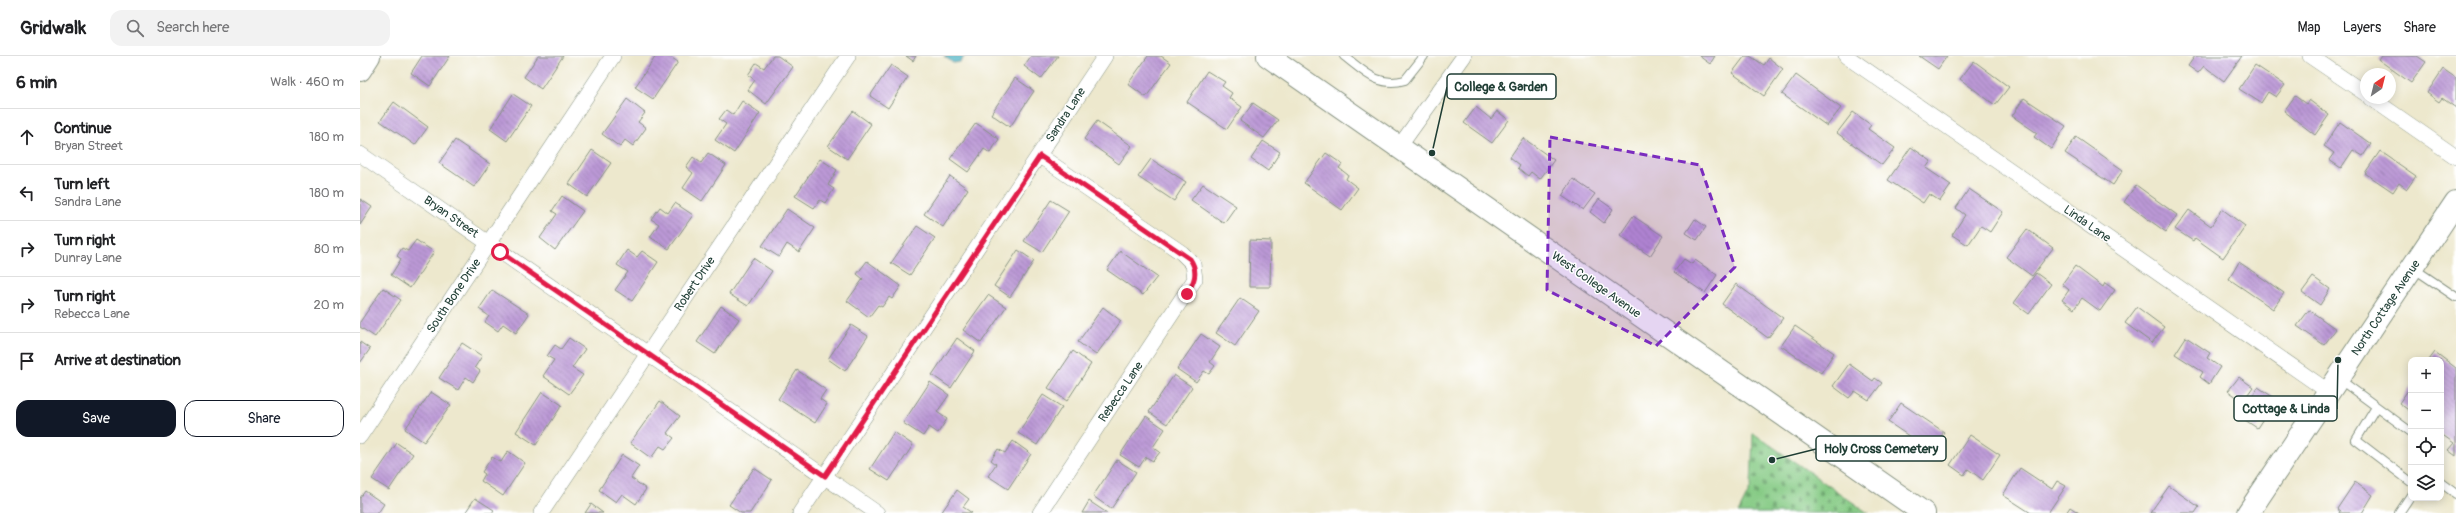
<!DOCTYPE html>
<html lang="en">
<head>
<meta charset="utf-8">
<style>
  body { margin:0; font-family:Pangolin,sans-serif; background:#f2f2f2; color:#202124 }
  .controls { position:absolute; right:12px; bottom:12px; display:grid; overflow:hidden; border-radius:8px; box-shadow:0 2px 10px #0003 }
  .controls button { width:36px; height:36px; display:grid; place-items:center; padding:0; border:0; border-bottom:1px solid #e0e0e0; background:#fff; color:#202124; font:20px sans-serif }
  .compass { position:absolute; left:2000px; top:12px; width:36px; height:36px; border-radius:50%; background:#fff; box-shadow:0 2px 10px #0003; rotate:35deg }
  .stop { position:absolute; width:12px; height:12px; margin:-9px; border:3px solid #e11d48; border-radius:50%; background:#fff }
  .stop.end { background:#e11d48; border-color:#fff; box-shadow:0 1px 4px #0008 }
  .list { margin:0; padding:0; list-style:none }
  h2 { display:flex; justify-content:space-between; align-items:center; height:52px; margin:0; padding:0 16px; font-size:17px }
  h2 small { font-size:13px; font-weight:400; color:#757577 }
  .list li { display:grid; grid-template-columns:26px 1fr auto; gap:12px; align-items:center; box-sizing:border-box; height:56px; padding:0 16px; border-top:1px solid #e0e0e0 }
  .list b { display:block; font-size:15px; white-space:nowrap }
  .list p { margin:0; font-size:13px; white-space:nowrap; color:#757577 }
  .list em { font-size:13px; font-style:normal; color:#757577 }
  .actions { display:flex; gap:8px; padding:12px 16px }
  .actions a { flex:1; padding:9px 0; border:1px solid #111827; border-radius:12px; text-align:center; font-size:14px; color:#111827 }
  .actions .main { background:#111827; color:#fff }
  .icon { flex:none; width:22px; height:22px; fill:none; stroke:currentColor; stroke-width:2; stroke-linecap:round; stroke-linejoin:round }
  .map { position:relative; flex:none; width:2096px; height:457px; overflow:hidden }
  header { display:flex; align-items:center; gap:24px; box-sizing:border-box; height:56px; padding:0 20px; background:#fff; border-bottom:1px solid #e0e0e0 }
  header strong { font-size:19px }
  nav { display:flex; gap:22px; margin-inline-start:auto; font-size:14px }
  .search { width:280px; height:36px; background:#f2f2f2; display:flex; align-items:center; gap:10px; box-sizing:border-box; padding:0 14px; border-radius:12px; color:#757577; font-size:15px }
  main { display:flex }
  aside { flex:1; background:#fff }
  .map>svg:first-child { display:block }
</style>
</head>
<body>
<header>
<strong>Gridwalk</strong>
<div class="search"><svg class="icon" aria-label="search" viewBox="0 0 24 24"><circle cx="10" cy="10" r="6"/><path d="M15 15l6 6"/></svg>Search here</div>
<nav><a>Map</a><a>Layers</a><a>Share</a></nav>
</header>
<main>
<aside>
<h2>6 min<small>Walk · 460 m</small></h2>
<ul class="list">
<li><svg class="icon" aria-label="ahead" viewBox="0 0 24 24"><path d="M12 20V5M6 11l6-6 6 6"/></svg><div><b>Continue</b><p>Bryan Street</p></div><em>180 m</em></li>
<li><svg class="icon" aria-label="left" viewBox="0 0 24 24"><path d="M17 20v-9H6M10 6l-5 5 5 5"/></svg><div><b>Turn left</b><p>Sandra Lane</p></div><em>180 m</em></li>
<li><svg class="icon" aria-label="right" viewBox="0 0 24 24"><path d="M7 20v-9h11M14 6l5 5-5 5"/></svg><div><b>Turn right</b><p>Dunray Lane</p></div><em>80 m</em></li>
<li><svg class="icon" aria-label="right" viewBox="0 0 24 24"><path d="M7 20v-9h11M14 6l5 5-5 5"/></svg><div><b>Turn right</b><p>Rebecca Lane</p></div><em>20 m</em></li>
<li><svg class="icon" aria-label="arrive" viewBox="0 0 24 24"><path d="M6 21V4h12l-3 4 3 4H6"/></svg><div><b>Arrive at destination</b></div></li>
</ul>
<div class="actions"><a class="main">Save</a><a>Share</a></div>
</aside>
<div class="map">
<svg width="2096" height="457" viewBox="0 0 2096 457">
  <defs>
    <pattern id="cemetery-stones" width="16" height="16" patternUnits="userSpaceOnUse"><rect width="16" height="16" fill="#86cb85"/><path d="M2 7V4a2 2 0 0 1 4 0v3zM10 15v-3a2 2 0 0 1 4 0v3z" fill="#6da66e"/></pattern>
    <pattern id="water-ripples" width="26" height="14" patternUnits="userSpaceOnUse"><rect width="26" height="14" fill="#47b3c4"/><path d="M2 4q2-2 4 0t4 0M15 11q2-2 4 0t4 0" fill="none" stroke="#3b93a0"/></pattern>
    <pattern id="building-back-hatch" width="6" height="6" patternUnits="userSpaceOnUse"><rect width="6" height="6" fill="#bb98d6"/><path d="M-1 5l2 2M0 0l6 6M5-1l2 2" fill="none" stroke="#977dae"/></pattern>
  </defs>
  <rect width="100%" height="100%" fill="#fff"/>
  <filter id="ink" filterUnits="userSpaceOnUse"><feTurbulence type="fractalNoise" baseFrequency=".025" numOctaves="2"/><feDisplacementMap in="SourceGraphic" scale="8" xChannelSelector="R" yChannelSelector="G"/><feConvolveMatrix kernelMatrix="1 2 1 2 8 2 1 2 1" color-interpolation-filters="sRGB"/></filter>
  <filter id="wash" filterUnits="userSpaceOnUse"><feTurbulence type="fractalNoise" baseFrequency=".012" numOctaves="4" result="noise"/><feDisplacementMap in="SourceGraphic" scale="16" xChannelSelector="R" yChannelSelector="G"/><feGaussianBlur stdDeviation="0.9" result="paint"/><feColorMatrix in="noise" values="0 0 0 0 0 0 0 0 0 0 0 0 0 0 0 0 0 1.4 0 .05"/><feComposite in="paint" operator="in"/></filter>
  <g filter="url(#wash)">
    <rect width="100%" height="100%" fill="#ede8cd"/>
    <path fill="url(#cemetery-stones)" stroke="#52845c" d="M1393,377l115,80h-130l13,-26z"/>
    <path fill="url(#water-ripples)" stroke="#33787c" d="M584,0h21l-5,6 -7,1z"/>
    <g id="blocks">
      <path fill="url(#building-back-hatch)" d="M62,0h28l-20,30 -19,-13z
        M178,0h25l-22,33 -17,-12z
        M296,0h13l9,6 -25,37 -18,-12z
        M413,0h5l15,11 -27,37 -18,-14 7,-10 -7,-5 8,-12 8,5z
        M546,0h10l-3,5z
        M671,0h27l-17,23 -17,-13z
        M788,0h13l10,7 -25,34 -18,-13z
        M1339,0h16l-5,8z
        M1385,0h5l14,9 5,-7 14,11 -19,27 -32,-23z
        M1559,0h28l-9,13z
        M1835,0h47l-18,25 -20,-15 -6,7 -10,-7z
        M2022,0h35l9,6 -15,21 -32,-23z
        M1614,5l35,26 -14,18 -35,-26z
        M531,9l17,12 -20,31 -18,-12z
        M1895,9l30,20 -9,12 -8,-5 -7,11 -22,-14z
        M2083,13l13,9v30l-14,-10 -3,4 -12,-9z
        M847,15l18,11 -3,4 10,7 -3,5 13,9 -15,22 -40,-27z
        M1436,19l45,33 -14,18 -45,-32z
        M655,22l19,13 -24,36 -19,-13z
        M153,38l18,12 -24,35 -17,-12z
        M1935,40l11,8 3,-4 20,15 -14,20 -31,-24z
        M1664,42l42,28 -15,23 -17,-12 3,-4 -25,-17z
        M267,43l18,14 -7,9 8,6 -13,18 -8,-6 -5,7 -18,-13z
        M382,45l18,12 -26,40 -19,-13 11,-16 -7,-5 7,-9 7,5z
        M34,46l34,25 -13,18 -35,-24z
        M893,47l25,17 -14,18 -24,-17z
        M1116,51l15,12 6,-8 12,9 -17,23 -28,-20z
        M493,55l18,13 -24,35 -19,-13z
        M1493,56l18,13 -3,4 27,19 -13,17 -45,-32z
        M737,65l35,25 -13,18 -35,-25z
        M1980,66l31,22 -8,12 -10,-6 -12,18 -12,-8 5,-7 -10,-7z
        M616,67l23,16 -9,14 -6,-4 -16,23 -18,-13z
        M1716,81l47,33 -10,15 -48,-32z
        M1163,82l31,22 -14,19 -9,-7 -3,4 -10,-8 2,-3 -10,-8z
        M95,84l35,24 -16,23 -35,-24z
        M903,85l17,11 -12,19 -17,-12z
        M1551,91l20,14 -5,7 25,17 -11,16 -11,-7 -6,9 -35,-23z
        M232,94l19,13 -24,34 -18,-13z
        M2020,95l36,25 -9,13 -8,-6 -6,9 -28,-19z
        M348,97l18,12 -24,36 -19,-13 10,-15 -7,-6 7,-10 8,6z
        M966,97l16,11 -3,4 9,7 -2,4 12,9 -16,22 -38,-27z
        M460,103l17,11 -9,15 6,4 -9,14 -5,-3 -6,8 -19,-12z
        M791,103l35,23 -12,19 -36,-24z
        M590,120l18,13 -25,38 -19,-13z
        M1213,123l22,15 -12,16 -21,-14z
        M843,128l33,22 -12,17 -33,-23z
        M1776,129l41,30 -11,17 -42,-30z
        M1609,133l34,23 -13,20 -9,-6 -13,19 -16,-10 13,-20 -9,-7z
        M202,140l21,15 -28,39 -15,-12 17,-24 -5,-3z
        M0,143l12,8 -12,18z
        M1239,143l14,10 -9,14 -14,-11z
        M691,144l18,11 -27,41 -18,-11z
        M315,147l18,12 -24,34 -19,-12 9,-13 -8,-5 9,-12 8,6z
        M427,153l28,19 -16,24 -12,-8 -8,13 -17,-11z
        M1862,153l23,17 -22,32 -28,-20 -2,3 -18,-12 14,-19 22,16z
        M1273,160l30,20 -13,20 -30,-21z
        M1335,163l11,8 -9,13 -11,-7z
        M557,170l18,12 -25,37 -19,-12z
        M1667,173l26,19 -21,28 -26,-19z
        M56,184l18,12 -24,36 -19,-13 10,-16 -4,-3 5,-8 6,3z
        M890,184l21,1 -1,46h-21z
        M267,194l10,7 5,-6 16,11 -26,39 -17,-11 13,-18 -11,-7z
        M658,194l16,11 -24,36 -16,-11z
        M760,195l37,26 -14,18 -36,-25z
        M393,202l19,13 -24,35 -19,-12z
        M1324,203l8,5 3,-4 22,15 -12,18 -31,-21z
        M507,205l34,25 -9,13 -3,-2 -7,10 -4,-2 -9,12 -22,-16 16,-22 -6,-5z
        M1879,206l45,31 -11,16 -44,-30z
        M1715,210l28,21 2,-4 10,7 -15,21 -18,-13 -8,11 -12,-9 7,-10 -7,-6z
        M1676,217l15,11 -22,30 -15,-11z
        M1953,221l17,12 -10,16 -18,-13z
        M1376,228l47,34 -15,20 -46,-34z
        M23,232l18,12 -26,37 -15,-10v-5z
        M132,234l37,24 -13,19 -13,-9 -5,7 -13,-9 4,-6 -10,-7z
        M628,239l18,12 -25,36 -18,-13z
        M880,242l19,13 -24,35 -19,-13z
        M361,250l18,13 -24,35 -18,-12z
        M743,251l18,14 -25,34 -18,-13z
        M1777,251l27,20 -12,16 -27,-20z
        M1949,254l27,19 -12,16 -27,-19z
        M491,269l17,11 -23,35 -17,-12z
        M1435,270l39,27 -13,20 -40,-27z
        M841,278l19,13 -10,15 5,4 -6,8 -5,-3 -8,11 -19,-13z
        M1826,281l24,16 -3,5 13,9 -11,17 -9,-7 3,-5 -28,-18z
        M209,282l16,11 -13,19 11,7 -14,19 -26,-18 11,-16 -7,-4 8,-11 6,4z
        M597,282l18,13 -24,37 -19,-13z
        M0,286l10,7 -10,14z
        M102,287l20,13 -7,11 5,4 -7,11 -7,-5 -8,13 -19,-12z
        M713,295l18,13 -24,37 -19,-13z
        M2075,296l21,16v88l-8,-6 6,-7 -13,-9v-74h-12z
        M1489,308l24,17 2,-3 7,5 -13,17 -14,-9 -6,7 -16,-12z
        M437,314l29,20 -6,9 7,5 -12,19 -37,-24z
        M814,319l18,12 -25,37 -18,-12z
        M1879,321l14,10 -10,14 -15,-10z
        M570,326l19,13 -12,17 10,7 -9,14 -9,-6 -6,9 -20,-13z
        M2051,330v26l-12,-9z
        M1898,331l18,12 -19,29 -18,-12z
        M71,336l20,13 -27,37 -19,-13z
        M182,336l20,13 -26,40 -20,-13z
        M683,339l19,12 -25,38 -19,-12z
        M300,345l20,15 -13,17 7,5 -9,11 -5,-3 -9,12 -21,-15z
        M1541,347l43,29 -13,19 -43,-29z
        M786,360l19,13 -12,18 7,5 -7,9 -7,-4 -7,10 -19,-12z
        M534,376l19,13 -24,36 -19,-12z
        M1610,379l30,20 -17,25 -15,-11 -4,6 -14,-10z
        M653,385l18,13 -23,35 -20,-13 8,-12 -5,-4 7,-11 7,4z
        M37,387l16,11 -24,36 -17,-11z
        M148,395l17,12 -22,33 -22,-15 4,-7 -3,-2 10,-15 9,5z
        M262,399l17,11 -8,12 15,11 -10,15 -14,-10 -6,8 -17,-12z
        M757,404l19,12 -25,37 -18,-13z
        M394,412l18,12 -22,33h-9l-12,-8z
        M1660,412l32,21 5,-8 9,5 -18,27h-17l-28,-18z
        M1995,426l18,13 -11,18h-23l1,-2 -3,-2z
        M1809,430l30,21 -4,6h-45z
        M597,434l12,9 -6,8 9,6h-31z
        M5,435l19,13 -6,9h-18v-15z
        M115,442l19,12 -2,3h-27z
        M729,445l18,12h-25z
        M231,448l12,9h-18z
        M1710,451l9,6h-13z"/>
    </g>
  </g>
  <g filter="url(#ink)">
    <use href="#blocks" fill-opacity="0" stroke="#869280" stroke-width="1"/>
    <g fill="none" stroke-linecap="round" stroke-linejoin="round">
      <g stroke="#869280" stroke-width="10">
        <path id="lane" d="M984,0c20,15 34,32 61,24l19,-24
          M2053,212l43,29
          M1979,323l72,53
          M2016,351l-20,33 55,42
          M2081,427l15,11
          M2039,457l12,-18"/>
      </g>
      <g stroke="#869280" stroke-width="16">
        <path id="street" d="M1486,0l483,336
          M1950,0l56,38
          M2011,42l85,59
          M1039,91l65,-91
          M0,98l517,359
          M680,100l142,97 11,11 2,15 -155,234
          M0,380l253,-380
          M181,457l307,-457
          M440,457l305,-457"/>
      </g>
      <g stroke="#869280" stroke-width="24">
        <path id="secondary" d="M908,0l656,457
          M0,14l9,-14
          M1888,457l208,-311"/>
      </g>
      <use href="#lane" stroke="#fff" stroke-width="8"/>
      <use href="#street" stroke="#fff" stroke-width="15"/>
      <use href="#secondary" stroke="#fff" stroke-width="22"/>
    </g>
  </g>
  <g fill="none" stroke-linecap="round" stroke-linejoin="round" filter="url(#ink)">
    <path stroke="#e11d48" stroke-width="5" d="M140,196l325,224 215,-320 150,103c9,13 4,23 -3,35"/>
  </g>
  <path fill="#7b2cbf" fill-opacity="0.2" stroke="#7b2cbf" stroke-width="3" stroke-dasharray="8 5" stroke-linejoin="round" d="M1190,81l150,28 35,102 -79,79 -109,-56z"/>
  <g text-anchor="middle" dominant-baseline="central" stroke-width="3" stroke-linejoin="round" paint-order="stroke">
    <g font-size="12" fill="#1f3d34" stroke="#fff">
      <text transform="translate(706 59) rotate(-57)">Sandra Lane</text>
      <text transform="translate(91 161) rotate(35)">Bryan Street</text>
      <text transform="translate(1727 168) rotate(35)">Linda Lane</text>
      <text transform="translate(335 228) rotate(-56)">Robert Drive</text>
      <text transform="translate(1236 229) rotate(35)">West College Avenue</text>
      <text transform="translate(94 240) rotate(-56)">South Bone Drive</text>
      <text transform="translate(2026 252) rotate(-56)">North Cottage Avenue</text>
      <text transform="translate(761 336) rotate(-56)">Rebecca Lane</text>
    </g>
  </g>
  <path fill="none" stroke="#1f3d34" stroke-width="1.5" d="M1072 97L1087 31M1978 304L1977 353M1412 404L1456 393"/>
  <g fill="#1f3d34" stroke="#fff" stroke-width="1.5">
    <circle cx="1072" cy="97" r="4"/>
    <circle cx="1978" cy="304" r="4"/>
    <circle cx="1412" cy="404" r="4"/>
  </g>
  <g fill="#fff" stroke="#1f3d34" stroke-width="1.5">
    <rect x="1087" y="18" width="109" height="25" rx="4"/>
    <rect x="1874" y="340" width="103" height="25" rx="4"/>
    <rect x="1456" y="380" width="130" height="25" rx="4"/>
  </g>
  <g font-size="13" text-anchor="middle" font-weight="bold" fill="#1f3d34">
    <text x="1141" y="35">College &amp; Garden</text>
    <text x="1926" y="357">Cottage &amp; Linda</text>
    <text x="1521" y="397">Holy Cross Cemetery</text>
  </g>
</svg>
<div class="controls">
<button>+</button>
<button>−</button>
<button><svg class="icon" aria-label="locate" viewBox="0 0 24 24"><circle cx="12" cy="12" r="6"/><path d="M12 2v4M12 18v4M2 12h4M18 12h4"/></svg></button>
<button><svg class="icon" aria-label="layers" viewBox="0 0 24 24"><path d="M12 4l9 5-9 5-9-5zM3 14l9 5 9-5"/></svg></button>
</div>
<svg class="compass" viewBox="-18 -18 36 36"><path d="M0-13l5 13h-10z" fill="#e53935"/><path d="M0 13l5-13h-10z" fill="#757577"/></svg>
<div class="stop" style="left:140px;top:196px"></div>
<div class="stop end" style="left:827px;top:238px"></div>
</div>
</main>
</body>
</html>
